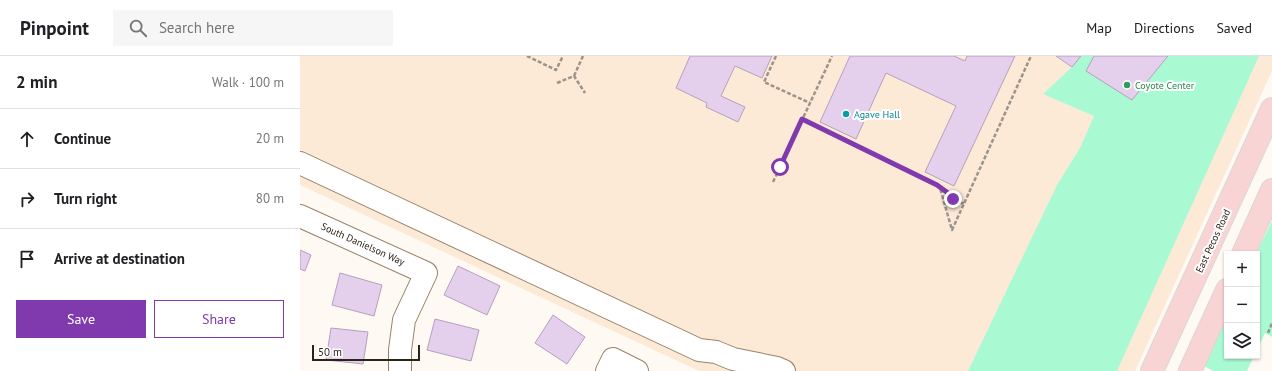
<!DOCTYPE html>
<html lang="en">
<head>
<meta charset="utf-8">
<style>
  body { margin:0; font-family:"PT Sans",sans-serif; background:#f6f6f6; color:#202124 }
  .controls { position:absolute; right:12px; bottom:12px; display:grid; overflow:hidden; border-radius:0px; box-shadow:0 1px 3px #0004 }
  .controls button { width:36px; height:36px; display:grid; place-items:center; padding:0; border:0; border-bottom:1px solid #e0e0e0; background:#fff; color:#202124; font:20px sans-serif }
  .scale { position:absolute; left:12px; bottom:10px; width:108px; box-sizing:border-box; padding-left:4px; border:2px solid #2c2318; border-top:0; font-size:11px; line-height:14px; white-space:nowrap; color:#2c2318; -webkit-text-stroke:3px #fff; paint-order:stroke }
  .stop { position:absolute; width:12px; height:12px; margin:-9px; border:3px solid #813aad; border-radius:50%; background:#fff }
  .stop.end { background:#813aad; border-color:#fff; box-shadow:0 1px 4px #0008 }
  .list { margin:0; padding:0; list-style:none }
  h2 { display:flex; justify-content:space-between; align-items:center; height:52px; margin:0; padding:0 16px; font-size:17px }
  h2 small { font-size:13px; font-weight:400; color:#757577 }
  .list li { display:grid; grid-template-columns:26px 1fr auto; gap:12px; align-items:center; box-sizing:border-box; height:60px; padding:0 16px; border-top:1px solid #e0e0e0 }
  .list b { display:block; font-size:15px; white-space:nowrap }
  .list em { font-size:13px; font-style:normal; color:#757577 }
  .actions { display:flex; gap:8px; padding:12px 16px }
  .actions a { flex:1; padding:9px 0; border:1px solid #813aad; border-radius:0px; text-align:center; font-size:14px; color:#813aad }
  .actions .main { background:#813aad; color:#fff }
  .icon { flex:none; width:22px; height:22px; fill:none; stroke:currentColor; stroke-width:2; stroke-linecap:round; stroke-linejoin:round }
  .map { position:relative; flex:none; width:972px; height:315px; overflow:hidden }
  header { display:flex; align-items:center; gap:24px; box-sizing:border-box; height:56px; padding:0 20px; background:#fff; border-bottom:1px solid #e0e0e0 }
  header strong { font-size:19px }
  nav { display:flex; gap:22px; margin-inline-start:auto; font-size:14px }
  .search { width:280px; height:36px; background:#f6f6f6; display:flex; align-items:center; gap:10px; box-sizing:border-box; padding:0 14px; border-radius:0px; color:#757577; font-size:15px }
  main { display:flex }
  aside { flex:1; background:#fff }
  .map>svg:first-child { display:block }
</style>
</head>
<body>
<header>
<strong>Pinpoint</strong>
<div class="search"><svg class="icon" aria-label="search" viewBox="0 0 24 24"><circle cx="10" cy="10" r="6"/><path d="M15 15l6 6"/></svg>Search here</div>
<nav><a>Map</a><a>Directions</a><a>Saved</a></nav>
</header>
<main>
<aside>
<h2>2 min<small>Walk · 100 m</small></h2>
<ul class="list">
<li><svg class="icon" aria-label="ahead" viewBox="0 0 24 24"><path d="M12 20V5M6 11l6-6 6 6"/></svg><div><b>Continue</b></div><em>20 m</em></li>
<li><svg class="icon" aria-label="right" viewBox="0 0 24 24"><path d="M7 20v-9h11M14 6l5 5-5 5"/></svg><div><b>Turn right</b></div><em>80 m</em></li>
<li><svg class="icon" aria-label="arrive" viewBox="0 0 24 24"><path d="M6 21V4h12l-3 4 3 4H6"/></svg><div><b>Arrive at destination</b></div></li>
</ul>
<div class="actions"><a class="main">Save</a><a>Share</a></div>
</aside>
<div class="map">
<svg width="972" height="315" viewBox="0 0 972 315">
  <rect width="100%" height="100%" fill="#fef9f3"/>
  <path fill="#fdead6" d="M0,0h972v15l-137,300h-436l-399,-186z"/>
  <path fill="#a9fad3" d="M781,0h13l-8,15 46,29 36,-44h91l-142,315h-149l89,-186 23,-37 14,-32 -51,-22 29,-27z
    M972,165v116l-7,-4 -8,17 -1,-96z
    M927,261v39h27l-7,15h-34l-9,-5z"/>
  <path fill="#e4cfec" stroke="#b5a0bd" d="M390,0h82l-10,22 -27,-12 -14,30 24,11 -7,15 -32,-15 1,-4 -31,-15z
    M550,0h104l11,5 2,-5h48l-61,130 -29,-14 31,-66 -70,-33 -30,66 -36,-17z
    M756,0h25l-9,11z
    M794,0h74l-36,44 -46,-29z
    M0,194l11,5 -6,16 -5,-2z
    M158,210l42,20 -13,29 -43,-20z
    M40,217l42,12 -8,31 -42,-11z
    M253,259l32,22 -18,27 -32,-21z
    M135,263l44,11 -8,31 -44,-11z
    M31,272l37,4 -5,32 -37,-4z"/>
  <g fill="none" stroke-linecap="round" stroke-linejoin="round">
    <g stroke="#988268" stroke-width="24">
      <path id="minor" d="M0,107l399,187 17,2 17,7 44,9 7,3
        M0,160l126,57 -22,47 -4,30v21
        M307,315l6,-12 24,12"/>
    </g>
    <g stroke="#d9d7d5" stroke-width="24">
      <path id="major" d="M943,198l29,-64
        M852,315l120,-262
        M890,315l37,-81"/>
    </g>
    <path stroke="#9b948b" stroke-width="2.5" stroke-dasharray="4 2" stroke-linecap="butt" d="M227,0l29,14 7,-14
      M476,0l-12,26 46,21
      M274,20l9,-20
      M257,27l17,-7 11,17
      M502,63l135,66 3,3 12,42 79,-174
      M473,126l59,-126
      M640,133c9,4 15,11 24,15
      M968,277l4,-10"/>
    <use href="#minor" stroke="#fff" stroke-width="22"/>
    <use href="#major" stroke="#f9d4d4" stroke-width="22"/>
  </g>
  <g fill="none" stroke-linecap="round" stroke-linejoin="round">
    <path stroke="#813aad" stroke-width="5" d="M480,111l22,-48 135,66 11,8 5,6"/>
  </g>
  <circle fill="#2e9e5b" stroke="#fff" stroke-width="1.5" cx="827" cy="29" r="4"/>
  <circle fill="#0f9aa8" stroke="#fff" stroke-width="1.5" cx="546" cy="58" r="4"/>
  <g text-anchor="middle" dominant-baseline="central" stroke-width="4" stroke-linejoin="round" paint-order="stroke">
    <g font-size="10" fill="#27864d" stroke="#fff" text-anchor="start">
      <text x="835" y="29">Coyote Center</text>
    </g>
    <g font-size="10" fill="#0d838f" stroke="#fff" text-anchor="start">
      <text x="554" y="58">Agave Hall</text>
    </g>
    <g font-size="10" fill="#2c2318" stroke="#fff">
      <text transform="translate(913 185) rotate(-65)">East Pecos Road</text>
      <text transform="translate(63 188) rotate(24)">South Danielson Way</text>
    </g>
  </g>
</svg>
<div class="controls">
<button>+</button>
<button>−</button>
<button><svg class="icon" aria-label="layers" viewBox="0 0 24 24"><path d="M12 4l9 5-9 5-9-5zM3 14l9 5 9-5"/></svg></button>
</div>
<div class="scale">50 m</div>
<div class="stop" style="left:480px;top:111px"></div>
<div class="stop end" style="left:653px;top:143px"></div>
</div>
</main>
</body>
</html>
